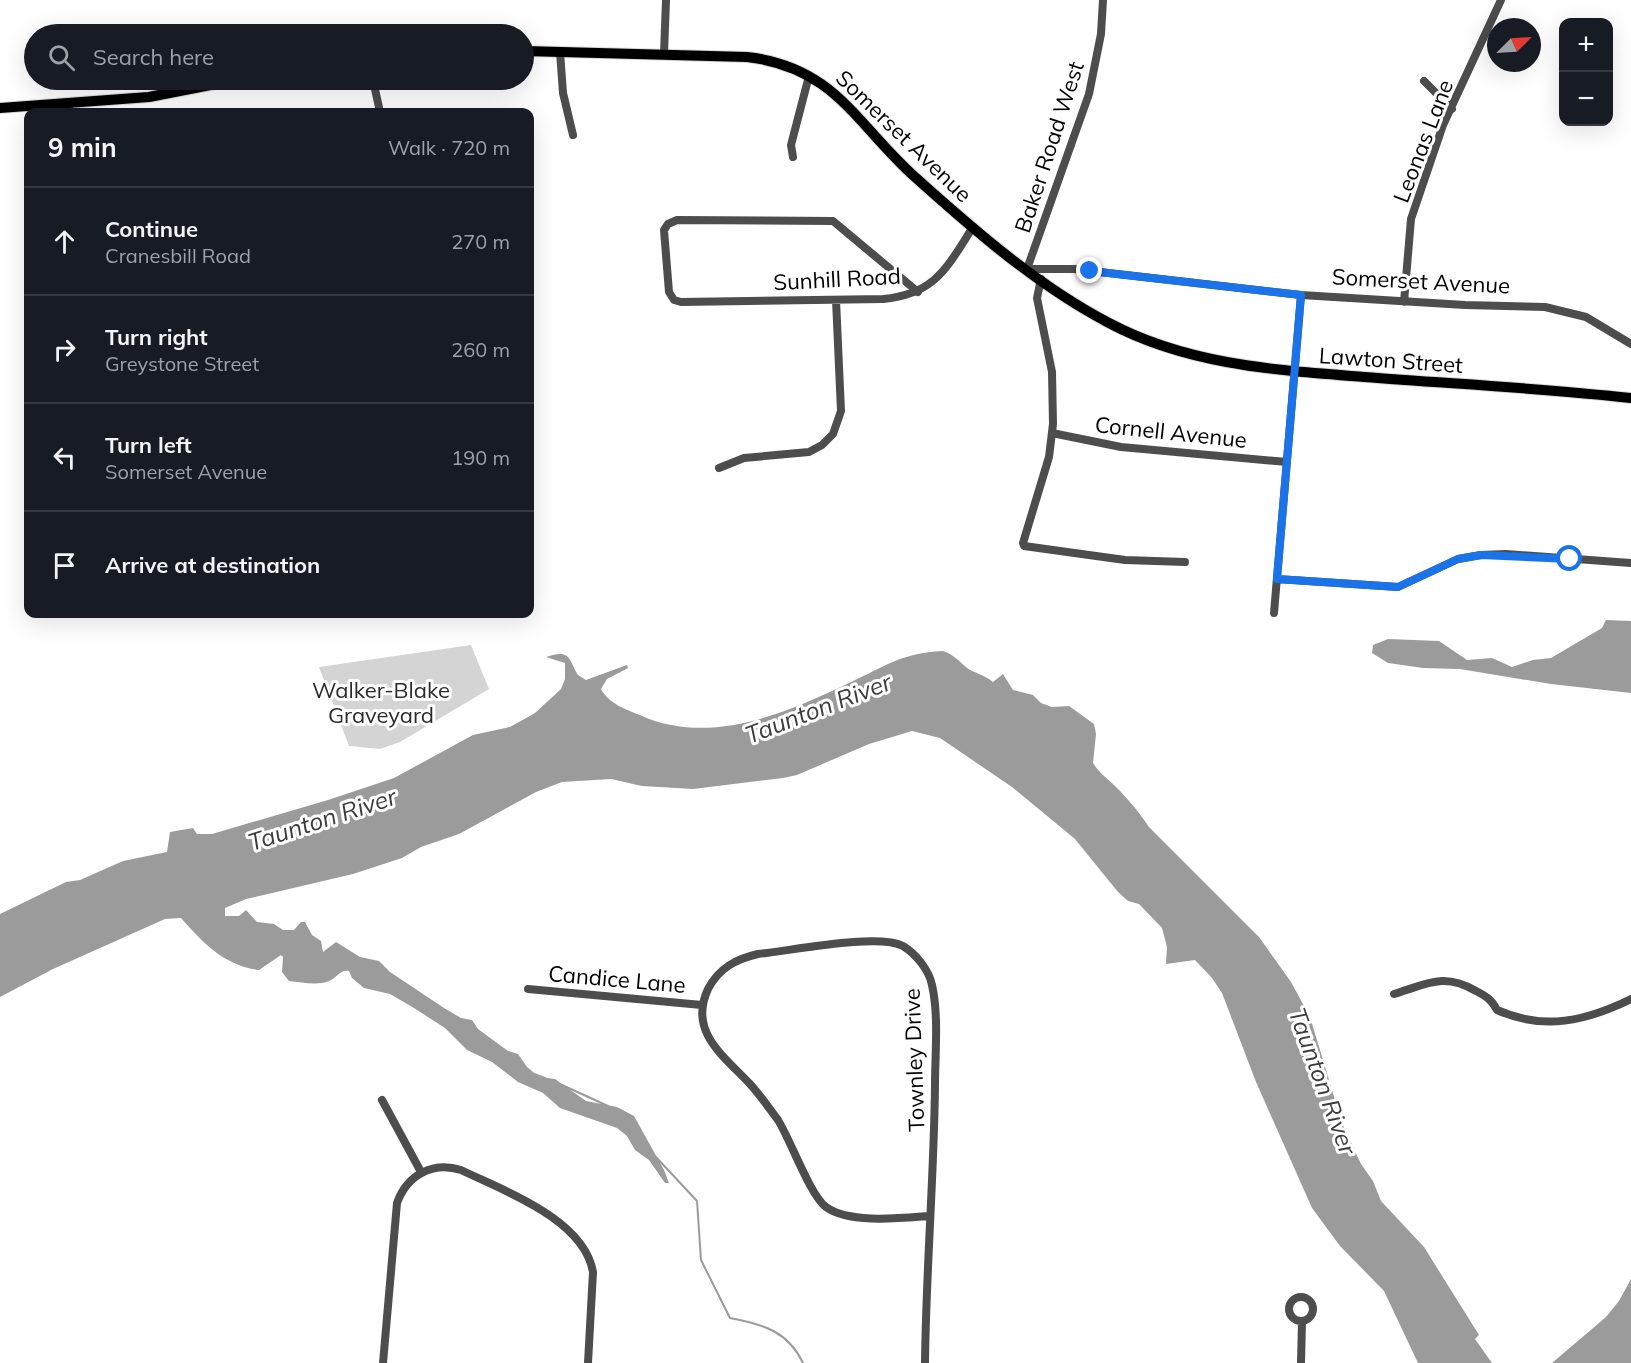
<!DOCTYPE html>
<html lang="en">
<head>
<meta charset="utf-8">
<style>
  body { margin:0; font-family:Mulish,sans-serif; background:#20242c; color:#f1f3f6 }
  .controls { position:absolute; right:18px; top:18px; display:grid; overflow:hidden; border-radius:12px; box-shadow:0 6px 24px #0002 }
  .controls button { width:54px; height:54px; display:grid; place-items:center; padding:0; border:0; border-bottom:2px solid #363941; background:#171b24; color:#f1f3f6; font:30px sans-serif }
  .compass { position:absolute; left:1487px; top:18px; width:54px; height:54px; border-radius:50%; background:#171b24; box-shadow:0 6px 24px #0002; rotate:66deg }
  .stop { position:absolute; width:18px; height:18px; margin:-14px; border:4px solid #1a73e8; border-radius:50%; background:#fff }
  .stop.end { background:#1a73e8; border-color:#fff; box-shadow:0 2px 6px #0008 }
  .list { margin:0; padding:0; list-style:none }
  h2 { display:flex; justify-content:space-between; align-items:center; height:78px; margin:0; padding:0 24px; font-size:26px }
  h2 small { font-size:20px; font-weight:400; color:#9ea1a6 }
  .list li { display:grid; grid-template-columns:39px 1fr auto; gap:18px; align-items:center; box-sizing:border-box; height:108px; padding:0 24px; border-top:2px solid #363941 }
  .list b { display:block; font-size:22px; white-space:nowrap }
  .list p { margin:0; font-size:20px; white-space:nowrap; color:#9ea1a6 }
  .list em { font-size:20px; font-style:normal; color:#9ea1a6 }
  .icon { flex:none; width:33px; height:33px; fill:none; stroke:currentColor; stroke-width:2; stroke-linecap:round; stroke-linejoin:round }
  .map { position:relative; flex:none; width:1631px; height:1363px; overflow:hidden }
  .search { position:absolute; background:#171b24; box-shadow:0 6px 24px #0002; left:24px; top:24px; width:510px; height:66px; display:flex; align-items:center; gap:15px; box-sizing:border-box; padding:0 21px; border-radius:33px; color:#9ea1a6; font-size:22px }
  .panel { position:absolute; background:#171b24; box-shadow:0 6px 24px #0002; left:24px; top:108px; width:510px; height:510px; border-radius:12px }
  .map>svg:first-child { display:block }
</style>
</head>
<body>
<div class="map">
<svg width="1631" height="1363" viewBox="0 0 1631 1363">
  <rect width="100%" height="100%" fill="#fff"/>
  <path fill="#d4d4d4" d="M471,645l18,44 -89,53 -20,7 -31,-3 -30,-79z"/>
  <path fill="#9b9b9b" d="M1606,620l25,1v72l-80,-9 -91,-15 -37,-1 -35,-5 -16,-10 1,-8 15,-6 51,2 28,19 25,-2 20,9 21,-7 18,-2 51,-30z
    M943,651c11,4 16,10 24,17 5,4 18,7 26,14l10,-8 10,16 20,5 8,8 11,4 17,-1 25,18 2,10 -3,29c6,10 15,16 23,24 13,13 23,25 33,40l110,110 32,45 19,35 32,106 19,41 12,17 8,20 43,46 55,88 -4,4 17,24h-74l-34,-72 -44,-45 -28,-38 -56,-126 -34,-89 -10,-15 -17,-18 -29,4 1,-17 -5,-19 -23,-24 -11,-3 -10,-9 -43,-53 -63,-52 -72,-49 -28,-7 -43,13 -72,31 -14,3 -90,11 -51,-3 -31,-7 -49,3 -26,10 -77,42 -38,13 -19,11 -49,16 -107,25 -21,9v8h14l7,-6 11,12 17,2 9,6h11l7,-8h4l7,13 9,6 2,11 13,-10 24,15 19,4 11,11 54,36 17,10 11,2 6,9 30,22 10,3 9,13 12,10 16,2 31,22 31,6 17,9 30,54 5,13h-4l-16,-23 -14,-10 -8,-14 -10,-8 -57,-20 -17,-15 -25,-11 -26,-20 -25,-12 -22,-22 -31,-20 -24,-14 -26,-6 -12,-10 -3,-7c-9,-2 -12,7 -20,10 -13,5 -27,1 -40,0l-7,-9 1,-15 -2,-2 -22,15c-34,-4 -56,-27 -78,-52l-16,1 -112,50 -53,28v-83l66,-32 14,-2 43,-19 44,-9 3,-20 23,-4 4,6h15l116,-34 66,-22 79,-43 37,-8 25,-14 26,-24 4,-10v-16l-19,-6c25,-9 23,3 32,18l8,5 41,-15 1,3 -21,11 -6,10c8,15 26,21 41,27 69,30 144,-3 207,-33 37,-17 52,-30 94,-32z
    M1631,1279v84h-79l54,-46 13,-16z"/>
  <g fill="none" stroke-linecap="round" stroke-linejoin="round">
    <path stroke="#9b9b9b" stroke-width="2" d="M534,1074l11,4
      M562,1085l46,21
      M655,1156l42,45 4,59 29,58c32,6 58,13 73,45"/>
    <g stroke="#dbdbdb" stroke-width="12">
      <path id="major" d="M524,51l223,6c88,10 109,67 168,120 59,53 123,109 194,146 79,42 167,47 255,54 89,7 178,11 267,21
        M0,108l149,-11 87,-17"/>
    </g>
    <path stroke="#4d4d4d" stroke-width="8" d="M1103,0l-2,34 -12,60 -62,175h47l227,26 164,10 80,2 41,10 45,27
      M560,52l3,41 10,42
      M664,54l2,-54
      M373,80l7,32
      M1424,81l28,28
      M69,112v-9
      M793,157l-2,-12 18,-69
      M1041,279l-4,19 15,74 1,52 -4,33 -26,86 1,3 101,14 60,2
      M918,292l-85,-71 -156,-1 -9,4 -4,6 5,62 5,8 7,2 202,-3c53,-5 64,-32 90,-72
      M1404,302l7,-83 32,-94 58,-125
      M1052,433l69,14 166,15
      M719,468l25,-10 65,-6 13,-7 11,-11 8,-23 -5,-111
      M1277,579l121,8 60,-28 23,-4 25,-1 125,9
      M1274,613l27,-318
      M528,989l174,16
      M1394,994c33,-10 50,-22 82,-3 10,5 16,9 21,19 47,21 89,11 134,-11
      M382,1100l39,72
      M1289 1309a12 12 0 1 1 24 0a12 12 0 1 1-24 0Z
      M383,1363l14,-160c10,-28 36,-42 64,-33 43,21 123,49 132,102l-5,91
      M925,1363c1,-93 9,-185 10,-278 0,-31 4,-69 -3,-100 -3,-15 -16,-31 -29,-39 -26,-13 -113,5 -145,8 -22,5 -39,14 -50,35 -20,43 16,67 42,95 10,11 19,24 28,36 13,21 32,75 48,87 23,17 76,11 103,9
      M1301,1363l1,-41"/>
    <use href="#major" stroke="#000" stroke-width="10"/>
  </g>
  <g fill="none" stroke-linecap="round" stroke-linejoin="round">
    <path stroke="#1a73e8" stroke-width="8" d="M1090,271l211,24 -24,284 121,8 60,-28 23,-4 89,4"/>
  </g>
  <g text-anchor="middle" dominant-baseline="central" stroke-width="6" stroke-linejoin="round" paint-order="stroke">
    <g font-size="22" fill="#000" stroke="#fff">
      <text transform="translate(904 136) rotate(44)">Somerset Avenue</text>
      <text transform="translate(1423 141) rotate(-69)">Leonas Lane</text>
      <text transform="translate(1049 147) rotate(-72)">Baker Road West</text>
      <text transform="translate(837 279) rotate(-3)">Sunhill Road</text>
      <text transform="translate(1421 281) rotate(3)">Somerset Avenue</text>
      <text transform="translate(1391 360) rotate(4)">Lawton Street</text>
      <text transform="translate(1171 432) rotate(6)">Cornell Avenue</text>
      <text transform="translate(617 979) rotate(5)">Candice Lane</text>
      <text transform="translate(914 1060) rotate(-92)">Townley Drive</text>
    </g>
    <g font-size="22" fill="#2b2b2b" stroke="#fff">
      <text x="381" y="690">Walker-Blake<tspan x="381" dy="25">Graveyard</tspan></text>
    </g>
    <g font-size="24" font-style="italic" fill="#3c3c3c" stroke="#fff">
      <text transform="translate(818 708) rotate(-21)">Taunton River</text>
      <text transform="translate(322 819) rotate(-18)">Taunton River</text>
      <text transform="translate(1323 1081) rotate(70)">Taunton River</text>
    </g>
  </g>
</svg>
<div class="controls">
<button>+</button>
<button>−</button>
</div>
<svg class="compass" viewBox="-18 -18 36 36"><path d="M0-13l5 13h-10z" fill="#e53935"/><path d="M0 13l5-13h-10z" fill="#9ea1a6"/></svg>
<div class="stop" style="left:1570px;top:559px"></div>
<div class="stop end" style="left:1090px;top:271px"></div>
<div class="search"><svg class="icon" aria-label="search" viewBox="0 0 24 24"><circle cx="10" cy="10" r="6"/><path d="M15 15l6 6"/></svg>Search here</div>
<section class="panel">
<h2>9 min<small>Walk · 720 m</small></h2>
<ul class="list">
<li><svg class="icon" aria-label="ahead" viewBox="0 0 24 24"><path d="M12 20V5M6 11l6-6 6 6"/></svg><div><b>Continue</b><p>Cranesbill Road</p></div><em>270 m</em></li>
<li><svg class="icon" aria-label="right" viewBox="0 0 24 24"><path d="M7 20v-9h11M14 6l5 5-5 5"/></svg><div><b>Turn right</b><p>Greystone Street</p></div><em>260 m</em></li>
<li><svg class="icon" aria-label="left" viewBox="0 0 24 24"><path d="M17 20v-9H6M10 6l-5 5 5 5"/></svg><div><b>Turn left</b><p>Somerset Avenue</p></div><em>190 m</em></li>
<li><svg class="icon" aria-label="arrive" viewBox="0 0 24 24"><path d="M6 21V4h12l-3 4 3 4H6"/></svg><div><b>Arrive at destination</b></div></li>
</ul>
</section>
</div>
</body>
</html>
